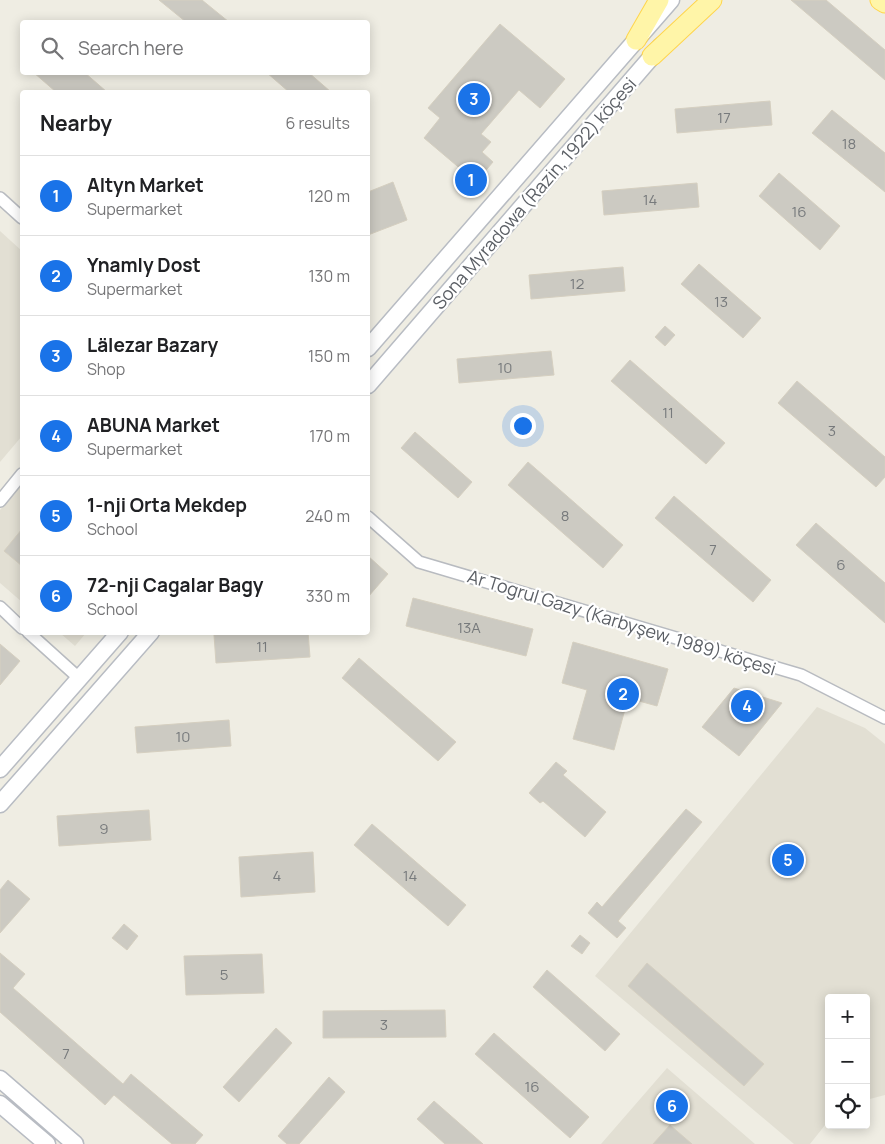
<!DOCTYPE html>
<html lang="en">
<head>
<meta charset="utf-8">
<style>
  body { margin:0; font-family:Manrope,sans-serif; background:#f6f6f6; color:#202124 }
  .controls { position:absolute; right:15px; bottom:15px; display:grid; overflow:hidden; border-radius:5px; box-shadow:0 2px 12px #0003 }
  .controls button { width:45px; height:45px; display:grid; place-items:center; padding:0; border:0; border-bottom:1px solid #e0e0e0; background:#fff; color:#202124; font:25px sans-serif }
  .you { position:absolute; left:522px; top:425px; width:18px; height:18px; margin:-12px; border:4px solid #fff; border-radius:50%; background:#1a73e8; box-shadow:0 0 0 8px #1a73e833 }
  .badge { display:grid; place-items:center; width:32px; height:32px; border-radius:50%; background:#1a73e8; color:#fff; font-size:16px; font-weight:700 }
  .pin { position:absolute; translate:-50% -50%; border:2px solid #fff; box-shadow:0 1px 5px #0006 }
  .list { margin:0; padding:0; list-style:none }
  h2 { display:flex; justify-content:space-between; align-items:center; height:65px; margin:0; padding:0 20px; font-size:21px }
  h2 small { font-size:16px; font-weight:400; color:#757577 }
  .list li { display:grid; grid-template-columns:32px 1fr auto; gap:15px; align-items:center; box-sizing:border-box; height:80px; padding:0 20px; border-top:1px solid #e0e0e0 }
  .list b { display:block; font-size:19px; white-space:nowrap }
  .list p { margin:0; font-size:16px; white-space:nowrap; color:#757577 }
  .list em { font-size:16px; font-style:normal; color:#757577 }
  .icon { flex:none; width:28px; height:28px; fill:none; stroke:currentColor; stroke-width:2; stroke-linecap:round; stroke-linejoin:round }
  .map { position:relative; flex:none; width:885px; height:1144px; overflow:hidden }
  .search { position:absolute; background:#fff; box-shadow:0 2px 12px #0003; left:20px; top:20px; width:350px; height:55px; display:flex; align-items:center; gap:12px; box-sizing:border-box; padding:0 18px; border-radius:5px; color:#757577; font-size:19px }
  .panel { position:absolute; background:#fff; box-shadow:0 2px 12px #0003; left:20px; top:90px; width:350px; height:545px; border-radius:5px }
  .map>svg:first-child { display:block }
</style>
</head>
<body>
<div class="map">
<svg width="885" height="1144" viewBox="0 0 885 1144">
  <rect width="100%" height="100%" fill="#efede3"/>
  <path fill="#e2dfd3" d="M0,231l22,20v185l-22,26z
    M22,483v119l-22,-19v-73z
    M60,633h26l-11,13z
    M817,707l48,21 20,16v351l-19,5v-102h-37v122l-19,24h-16l-199,-168z
    M667,1068l88,76h-154z"/>
  <path fill="#cccac2" stroke="#d5cfc0" d="M159,0h43l27,22h-43z
    M791,0h35l59,50v30z
    M500,24l65,55 -25,29 -21,-18 -38,44 10,8 -9,10 11,10 -17,20 -52,-44 16,-20 -12,-10z
    M33,72h51l23,20h-51z
    M266,72h42l23,20h-42z
    M770,101l2,24 -95,8 -2,-24z
    M832,110l53,43v39l-73,-59z
    M779,173l61,53 -20,24 -61,-54z
    M393,182l14,38 -39,15v-43z
    M697,183l2,24 -95,8 -2,-24z
    M699,264l62,54 -18,20 -62,-54z
    M623,267l2,24 -94,8 -2,-24z
    M665,326l10,9 -10,11 -10,-9z
    M551,351l3,24 -95,8 -2,-24z
    M630,360l95,83 -19,21 -95,-83z
    M797,381l88,76v20l-9,10 -98,-84z
    M415,432l57,50 -14,16 -57,-50z
    M528,462l95,83 -20,23 -95,-83z
    M674,496l97,84 -18,22 -98,-84z
    M816,523l69,60v40l-89,-78z
    M22,529v37l-18,-15z
    M368,556l20,18 -20,23z
    M413,598l120,31 -7,27 -120,-30z
    M246,632h62l2,25 -94,6 -2,-28z
    M573,642l95,27 -11,37 -29,-8 -14,52 -41,-11 14,-49 -25,-7z
    M0,644l20,17 -20,24z
    M359,658l97,84 -18,19 -96,-83z
    M734,688l48,15 -43,53 -37,-29z
    M229,720l2,26 -94,7 -2,-26z
    M556,762l11,9 -4,4 43,37 -21,25 -42,-36 -3,2 -11,-10z
    M686,809l16,13 -84,99 8,7 -9,10 -29,-25 9,-11 5,5z
    M149,810l2,30 -92,6 -2,-30z
    M372,824l94,81 -18,21 -94,-81z
    M313,852l2,40 -74,5 -2,-40z
    M8,880l22,19 -30,34v-43z
    M124,924l14,12 -11,14 -15,-12z
    M580,935l10,8 -8,11 -11,-8z
    M0,953l25,21 -12,14 110,96 8,-10 72,61 -8,9h-23l-58,-49 -9,10 -105,-93z
    M262,954l2,39 -78,2 -2,-39z
    M647,963l117,101 -20,22 -116,-100z
    M547,970l73,64 -15,17 -72,-64z
    M445,1010l1,27 -123,1v-27z
    M276,1028l16,15 -53,59 -16,-15z
    M494,1033l95,84 -19,21 -95,-84z
    M329,1077l16,15 -46,52h-12l-9,-8z
    M434,1101l49,43h-38l-28,-25z
    M670,1125l22,19h-39z"/>
  <g fill="none" stroke-linecap="round" stroke-linejoin="round">
    <g stroke="#b8bbc0" stroke-width="14">
      <path id="street" d="M0,198l22,20
        M0,501l22,-27
        M368,517l51,45 382,113 84,43
        M0,607l22,21
        M28,632l52,47"/>
    </g>
    <g stroke="#b8bcc3" stroke-width="19">
      <path id="secondary" d="M368,348l303,-348
        M368,385l293,-339
        M0,769l120,-137
        M0,804l151,-172
        M0,1079l75,65
        M0,1104l47,40"/>
    </g>
    <g stroke="#ffd54c" stroke-width="21">
      <path id="primary" d="M880,0l5,3
        M636,40l23,-40
        M652,56l60,-56"/>
    </g>
    <use href="#street" stroke="#fff" stroke-width="11"/>
    <use href="#secondary" stroke="#fff" stroke-width="16"/>
    <use href="#primary" stroke="#fff5a8" stroke-width="19"/>
  </g>
  <g text-anchor="middle" dominant-baseline="central" stroke-width="4.5" stroke-linejoin="round" paint-order="stroke">
    <g font-size="15" fill="#777a7c">
      <text x="724" y="117">17</text>
      <text x="849" y="143">18</text>
      <text x="650" y="199">14</text>
      <text x="799" y="211">16</text>
      <text x="577" y="283">12</text>
      <text x="721" y="301">13</text>
      <text x="505" y="367">10</text>
      <text x="668" y="412">11</text>
      <text x="832" y="430">3</text>
      <text x="565" y="515">8</text>
      <text x="713" y="549">7</text>
      <text x="841" y="564">6</text>
      <text x="469" y="627">13A</text>
      <text x="262" y="646">11</text>
      <text x="183" y="736">10</text>
      <text x="104" y="828">9</text>
      <text x="277" y="875">4</text>
      <text x="410" y="875">14</text>
      <text x="224" y="974">5</text>
      <text x="384" y="1024">3</text>
      <text x="66" y="1053">7</text>
      <text x="532" y="1086">16</text>
    </g>
    <g font-size="18" fill="#5b5f65" stroke="#fff">
      <text transform="translate(534 193) rotate(-49)">Sona Myradowa (Razin, 1922) köçesi</text>
      <text transform="translate(622 622) rotate(17)">Ar Togrul Gazy (Karbyşew, 1989) köçesi</text>
    </g>
  </g>
</svg>
<div class="controls">
<button>+</button>
<button>−</button>
<button><svg class="icon" aria-label="locate" viewBox="0 0 24 24"><circle cx="12" cy="12" r="6"/><path d="M12 2v4M12 18v4M2 12h4M18 12h4"/></svg></button>
</div>
<div class="you"></div>
<div class="pin badge" style="left:471px;top:180px">1</div>
<div class="pin badge" style="left:623px;top:694px">2</div>
<div class="pin badge" style="left:474px;top:99px">3</div>
<div class="pin badge" style="left:747px;top:706px">4</div>
<div class="pin badge" style="left:788px;top:860px">5</div>
<div class="pin badge" style="left:672px;top:1106px">6</div>
<div class="search"><svg class="icon" aria-label="search" viewBox="0 0 24 24"><circle cx="10" cy="10" r="6"/><path d="M15 15l6 6"/></svg>Search here</div>
<section class="panel">
<h2>Nearby<small>6 results</small></h2>
<ul class="list">
<li><span class="badge">1</span><div><b>Altyn Market</b><p>Supermarket</p></div><em>120 m</em></li>
<li><span class="badge">2</span><div><b>Ynamly Dost</b><p>Supermarket</p></div><em>130 m</em></li>
<li><span class="badge">3</span><div><b>Lälezar Bazary</b><p>Shop</p></div><em>150 m</em></li>
<li><span class="badge">4</span><div><b>ABUNA Market</b><p>Supermarket</p></div><em>170 m</em></li>
<li><span class="badge">5</span><div><b>1-nji Orta Mekdep</b><p>School</p></div><em>240 m</em></li>
<li><span class="badge">6</span><div><b>72-nji Cagalar Bagy</b><p>School</p></div><em>330 m</em></li>
</ul>
</section>
</div>
</body>
</html>
